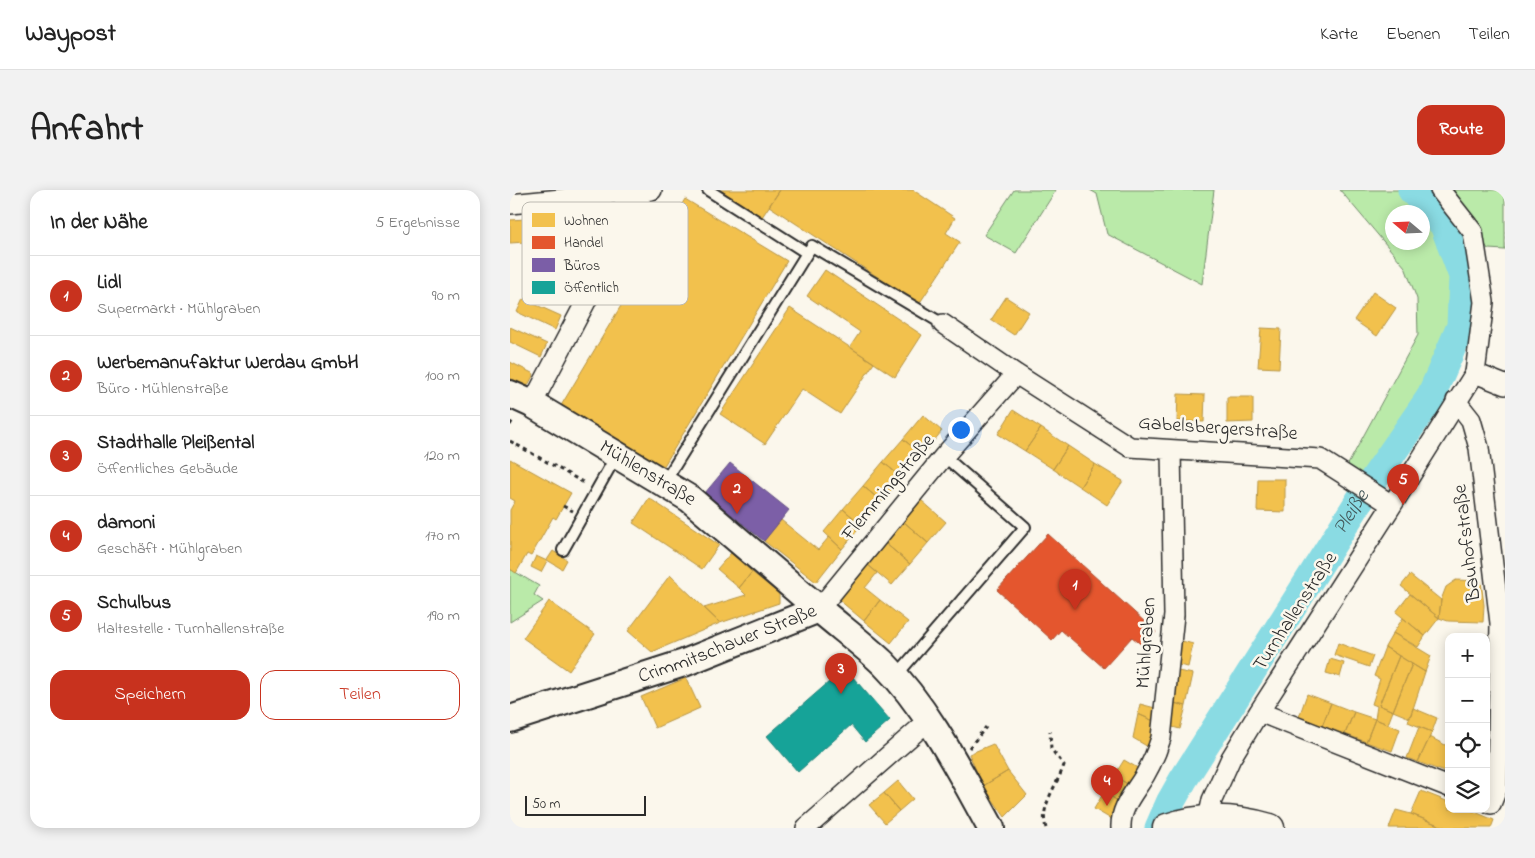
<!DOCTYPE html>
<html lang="de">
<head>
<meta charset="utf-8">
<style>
  body { margin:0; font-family:"Indie Flower",sans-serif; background:#f2f2f2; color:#222 }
  .controls { position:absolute; right:15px; bottom:15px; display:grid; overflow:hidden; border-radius:10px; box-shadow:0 2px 12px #0003 }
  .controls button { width:45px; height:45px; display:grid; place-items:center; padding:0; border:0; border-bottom:1px solid #e0e0e0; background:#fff; color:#222; font:25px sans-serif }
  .compass { position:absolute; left:875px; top:15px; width:45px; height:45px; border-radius:50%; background:#fff; box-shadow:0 2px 12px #0003; rotate:289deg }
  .scale { position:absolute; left:15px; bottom:12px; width:121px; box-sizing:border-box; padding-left:5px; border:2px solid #2b2b2b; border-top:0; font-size:14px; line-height:18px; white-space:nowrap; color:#2b2b2b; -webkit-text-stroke:4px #fbf7ec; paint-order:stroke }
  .you { position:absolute; left:450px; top:239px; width:18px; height:18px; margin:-12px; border:4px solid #fff; border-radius:50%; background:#1a73e8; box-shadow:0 0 0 8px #1a73e833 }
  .badge { display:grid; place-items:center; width:32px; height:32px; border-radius:50%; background:#c8321e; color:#fff; font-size:16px; font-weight:700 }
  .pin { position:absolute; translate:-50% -41px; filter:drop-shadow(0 1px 2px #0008) }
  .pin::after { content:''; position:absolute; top:26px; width:18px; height:15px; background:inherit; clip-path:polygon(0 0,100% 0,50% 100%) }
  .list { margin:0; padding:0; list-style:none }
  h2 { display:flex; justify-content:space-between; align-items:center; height:65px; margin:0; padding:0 20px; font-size:21px }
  h2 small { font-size:16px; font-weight:400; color:#767676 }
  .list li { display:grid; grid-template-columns:32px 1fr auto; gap:15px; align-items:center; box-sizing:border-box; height:80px; padding:0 20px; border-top:1px solid #e0e0e0 }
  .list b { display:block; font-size:19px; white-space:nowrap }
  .list p { margin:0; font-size:16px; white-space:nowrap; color:#767676 }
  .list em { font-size:16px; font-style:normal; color:#767676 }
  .actions { display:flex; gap:10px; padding:15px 20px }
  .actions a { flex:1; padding:11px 0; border:1px solid #c8321e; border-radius:15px; text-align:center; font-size:18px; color:#c8321e }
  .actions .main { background:#c8321e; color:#fff }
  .icon { flex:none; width:28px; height:28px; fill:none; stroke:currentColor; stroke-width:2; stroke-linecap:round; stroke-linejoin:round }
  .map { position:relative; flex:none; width:995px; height:638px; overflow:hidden; border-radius:15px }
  header { display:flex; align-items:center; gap:30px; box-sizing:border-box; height:70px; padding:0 25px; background:#fff; border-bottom:1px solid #e0e0e0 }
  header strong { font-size:24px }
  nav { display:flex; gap:28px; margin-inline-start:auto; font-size:18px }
  .intro { display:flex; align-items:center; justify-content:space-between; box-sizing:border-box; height:120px; padding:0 30px }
  h1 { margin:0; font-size:35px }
  .button { padding:12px 22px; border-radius:15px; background:#c8321e; color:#fff; font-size:18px; font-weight:700 }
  main { display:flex; gap:30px; padding:0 30px }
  aside { flex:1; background:#fff; border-radius:15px; box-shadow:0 2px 12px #0003 }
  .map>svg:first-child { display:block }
</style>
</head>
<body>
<header>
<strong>Waypost</strong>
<nav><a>Karte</a><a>Ebenen</a><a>Teilen</a></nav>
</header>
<div class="intro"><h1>Anfahrt</h1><a class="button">Route</a></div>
<main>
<aside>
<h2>In der Nähe<small>5 Ergebnisse</small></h2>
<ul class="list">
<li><span class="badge">1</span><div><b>Lidl</b><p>Supermarkt · Mühlgraben</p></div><em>90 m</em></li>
<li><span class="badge">2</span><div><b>Werbemanufaktur Werdau GmbH</b><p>Büro · Mühlenstraße</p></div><em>100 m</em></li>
<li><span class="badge">3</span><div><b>Stadthalle Pleißental</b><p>Öffentliches Gebäude</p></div><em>120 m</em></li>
<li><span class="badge">4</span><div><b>damoni</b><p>Geschäft · Mühlgraben</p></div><em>170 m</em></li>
<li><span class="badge">5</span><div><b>Schulbus</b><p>Haltestelle · Turnhallenstraße</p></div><em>190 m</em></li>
</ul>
<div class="actions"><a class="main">Speichern</a><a>Teilen</a></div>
</aside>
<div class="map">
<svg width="995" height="638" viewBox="0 0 995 638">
  <rect width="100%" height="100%" fill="#fbf7ec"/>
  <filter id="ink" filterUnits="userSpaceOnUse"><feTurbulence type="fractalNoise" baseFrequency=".02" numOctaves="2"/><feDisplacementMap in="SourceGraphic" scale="10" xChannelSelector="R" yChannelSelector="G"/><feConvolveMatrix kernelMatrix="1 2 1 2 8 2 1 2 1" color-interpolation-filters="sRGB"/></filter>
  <g filter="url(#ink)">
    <path fill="#baeaa9" stroke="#728a6a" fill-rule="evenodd" d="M504,0h42l-40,63 -32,-18z
      M580,0h124l-12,94 -95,-50 -10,-40z
      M830,0h72l32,35 19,51 -2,50 -31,72 -65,94 -20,-22 73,-135 -1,-36 -12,-32zM882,22h30v30h-30z
      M940,0h55v60l-17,-1z
      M0,379l29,17 -5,9 9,6 -33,21z"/>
    <path fill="#f2c14e" stroke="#b69444" d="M210,0h60l-18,27z
      M270,0h133l42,28 -9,15 14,9 -41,62 -150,-98z
      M175,9l102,62 -125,208 -103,-60z
      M31,28l2,23 -33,2v-23z
      M315,80l97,65 -27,42 -45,-30 10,-15 -53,-36z
      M863,102l23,16 -19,28 -23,-16z
      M496,107l23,15 -15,23 -23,-15z
      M13,109l38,17 -6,14 -38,-18z
      M280,118l84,55 -34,51 -38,-25 -37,55 -45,-30z
      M0,137l37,17 -6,13 -31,-15z
      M751,138l20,1 -2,39 -21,-1z
      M0,172l24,12 -7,13 -17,-9z
      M668,204l27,1 -1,27 -27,-1z
      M717,207h26v25l-26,1z
      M503,220l28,18 -16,23 -27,-17z
      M413,225l19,16 -20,24 -19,-16z
      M531,238l27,18 -15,23 -28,-18z
      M393,249l19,16 -20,23 -19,-16z
      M558,256l27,18 -15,23 -27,-18z
      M0,269l61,34 -15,26 -3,-2 -22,39 -4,-2 -11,19 -6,-4v-59l5,-9 -5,-3z
      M373,272l19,16 -20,24 -19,-16z
      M585,274l28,17 -16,24 -27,-18z
      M748,289h27v33l-28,-1z
      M353,296l19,16 -20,23 -19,-16z
      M139,308l70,47 -17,24 -69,-46z
      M411,310l25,22 -18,21 -25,-22z
      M333,319l19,16 -20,24 -18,-17z
      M271,330l37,30 11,-13 13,12 -26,33 -52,-41z
      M393,331l25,22 -18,21 -25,-21z
      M375,353l25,21 -18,21 -25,-21z
      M43,361l14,9 -5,9 -15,-9z
      M221,363l21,19 -13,16 -22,-19z
      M26,366l11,5 -6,11 -10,-5z
      M357,374l10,9 -12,15 15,12 -16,21 -26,-22z
      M242,382l27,22v9l-59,20 -16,-15 42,-13 -7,-7z
      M160,385l50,48 -68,29 -24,-21z
      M900,385l31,25 -2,18 -38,-32z
      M946,390l25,1 3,24 -1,17 -35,-1 -9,-3 2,-18 5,-13z
      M900,404l29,24 -14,18 -29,-24z
      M370,410l28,22 -17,21 -27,-22z
      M39,411l46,33 -26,37 -46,-33z
      M893,428l22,18 -7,11 -25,-14z
      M883,443l38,23 -6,16 -40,-25z
      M665,449l18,5 -5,23 -14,-3z
      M828,453l35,13 -4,11 -35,-12z
      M875,457l14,9 -20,49 14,6 -5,13 -13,-5 2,-13 -5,-2 8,-25 -6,-3z
      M889,466l13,8 -19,47 -14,-6z
      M820,469l14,4 -4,14 -14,-4z
      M902,474l13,8 -15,46 -17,-7z
      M668,481l15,3 -7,32 -16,-4z
      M176,488l14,30 -45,20 -14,-31z
      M797,504l24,9 -9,23 -23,-9z
      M660,512l16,4 -6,23 -15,-4z
      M821,513l23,9 -9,22 -23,-8z
      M630,514l19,5 -3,13 -18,-8z
      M903,518l24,10 -5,14 -24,-10z
      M844,522l21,7 -9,23 -21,-8z
      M628,524l18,8 -6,26 -17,-10z
      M865,529l25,10 -8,22 -26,-9z
      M909,537l13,5 -14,30 -11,-4z
      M939,543v29l-4,10 -27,-10 12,-25 17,9z
      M483,554l15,27 -25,15 -14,-32z
      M614,570l17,10 -10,16 -17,-10z
      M498,581l19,24 -22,22 -22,-31z
      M604,586l17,10 -10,17 -17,-11z
      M388,591l15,18 -14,12 -15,-18z
      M911,601l28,11v7h19l26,11 -3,8h-45l-35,-14z
      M594,602l17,11 -10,16 -17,-10z
      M374,603l15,18 -14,12 -16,-18z
      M886,620l15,4 35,14h-57z"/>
    <path fill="#e4572e" stroke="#ac4a2d" d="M538,344l108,98 -13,14 -11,-9 -28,31 -43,-38 -9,10 -55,-50z"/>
    <path fill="#7b5ea7" stroke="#634f82" d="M220,273l59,47 -25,31 -59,-48z"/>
    <path fill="#17a398" stroke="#1d7f77" d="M335,478l45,52 -25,22 -14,-17 -53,47 -31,-36z"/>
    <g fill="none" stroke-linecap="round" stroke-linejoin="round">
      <path stroke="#8adbe3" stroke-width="29" id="s1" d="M649,638l11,-25 13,-23 182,-288 65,-94 31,-72 2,-50 -19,-51 -32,-35"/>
      <g stroke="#2b2b2b" stroke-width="14">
        <path id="lane" d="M198,0l99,63 5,-7 131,78
          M154,293l143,-230
          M53,360l53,-94
          M385,487l130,-150 -81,-71"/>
      </g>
      <g stroke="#2b2b2b" stroke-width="22">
        <path id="street" d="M0,14l142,-14
          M433,134l73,50 114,73 190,12 72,46
          M965,183l30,12
          M946,211l15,19 8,28 21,175 -3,166 -6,15
          M22,214l112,-213
          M309,419l125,-153 72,-82
          M749,522l190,75
          M296,638l122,-107
          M611,638c-1,-21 14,-36 24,-53 7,-12 12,-24 16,-37l13,-123 -3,-164
          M698,638v-9l4,-19 19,-42 28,-46 133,-207 83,-132 9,-71 -11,-70 -33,-42"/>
      </g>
      <g stroke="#2b2b2b" stroke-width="30">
        <g id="secondary">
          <path id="s2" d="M0,204l22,10 158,95 129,110"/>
          <path id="s3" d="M0,529l174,-56 135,-54c21,18 44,35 64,54 45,45 77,109 108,165"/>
        </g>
      </g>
      <g stroke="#2b2b2b" stroke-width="31">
        <path id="primary" d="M657,638c34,-12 69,-10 103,0"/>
      </g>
      <path stroke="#2b2b2b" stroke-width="3" stroke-dasharray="4 4" stroke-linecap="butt" d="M0,235l4,-7
        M0,251l76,43
        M53,316l10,5
        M459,558l17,-21
        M536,638c-7,-22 11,-42 18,-63l-13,-16 -1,-18"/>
      <use href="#lane" stroke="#fbf7ec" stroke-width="10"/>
      <use href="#street" stroke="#fbf7ec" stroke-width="19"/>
      <use href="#secondary" stroke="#fbf7ec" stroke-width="26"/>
      <use href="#primary" stroke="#fbf7ec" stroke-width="28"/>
    </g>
  </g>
  <g text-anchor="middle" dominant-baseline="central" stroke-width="5" stroke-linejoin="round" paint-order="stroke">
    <g font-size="20" fill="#2b2b2b" stroke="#fbf7ec">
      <text transform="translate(708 239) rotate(4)">Gabelsbergerstraße</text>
      <text stroke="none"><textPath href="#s2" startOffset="159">Mühlenstraße</textPath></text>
      <text transform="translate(379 298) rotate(-50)">Flemmingstraße</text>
      <text transform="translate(958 353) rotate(-97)">Bauhofstraße</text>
      <text transform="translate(786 422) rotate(-57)">Turnhallenstraße</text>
      <text transform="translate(637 453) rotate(-86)">Mühlgraben</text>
      <text stroke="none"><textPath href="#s3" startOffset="230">Crimmitschauer Straße</textPath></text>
    </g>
    <g font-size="21" font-style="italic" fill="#435759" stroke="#fbf7ec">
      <text stroke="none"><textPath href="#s1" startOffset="370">Pleiße</textPath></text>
    </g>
  </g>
  <rect x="12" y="12" width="166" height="103" rx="8" fill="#fbf7ec" stroke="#bdbab2" stroke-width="1"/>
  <rect x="22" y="23" width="23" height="14" fill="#f2c14e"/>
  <rect x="22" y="46" width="23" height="13" fill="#e4572e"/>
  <rect x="22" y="68" width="23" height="14" fill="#7b5ea7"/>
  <rect x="22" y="91" width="23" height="13" fill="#17a398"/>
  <g font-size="14" fill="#2b2b2b">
    <text x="54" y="35">Wohnen</text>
    <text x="54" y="57">Handel</text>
    <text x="54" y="80">Büros</text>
    <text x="54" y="102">Öffentlich</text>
  </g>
</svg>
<div class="controls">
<button>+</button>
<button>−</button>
<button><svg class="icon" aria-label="locate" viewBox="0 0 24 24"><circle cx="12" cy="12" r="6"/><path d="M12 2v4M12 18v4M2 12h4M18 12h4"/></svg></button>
<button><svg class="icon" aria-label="layers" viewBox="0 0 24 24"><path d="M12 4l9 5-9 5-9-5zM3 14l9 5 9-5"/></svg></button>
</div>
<svg class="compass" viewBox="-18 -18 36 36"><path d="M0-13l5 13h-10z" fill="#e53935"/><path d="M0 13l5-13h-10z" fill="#767676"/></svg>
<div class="scale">50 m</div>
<div class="you"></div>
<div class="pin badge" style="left:565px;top:420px">1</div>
<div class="pin badge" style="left:227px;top:324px">2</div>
<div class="pin badge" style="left:331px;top:504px">3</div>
<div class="pin badge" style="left:597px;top:616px">4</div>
<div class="pin badge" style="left:893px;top:315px">5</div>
</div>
</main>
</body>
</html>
